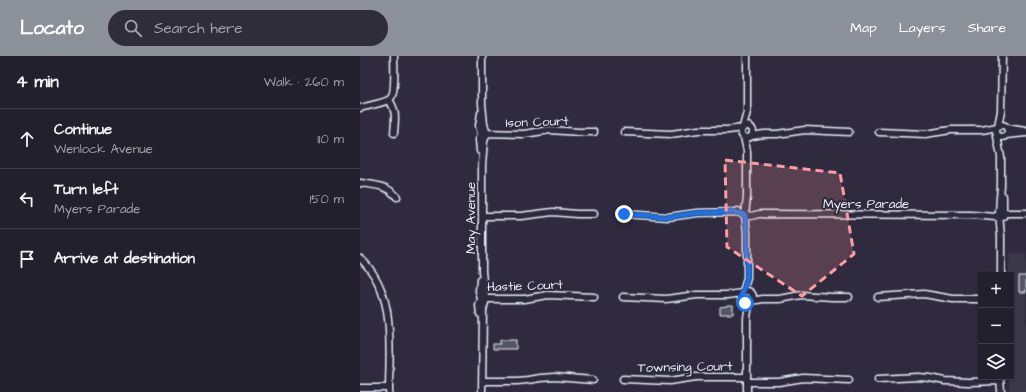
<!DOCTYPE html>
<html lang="en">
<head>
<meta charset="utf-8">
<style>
  body { margin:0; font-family:"Architects Daughter",sans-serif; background:#2f2d3a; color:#f1f3f6 }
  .controls { position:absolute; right:12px; bottom:12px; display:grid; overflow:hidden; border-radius:0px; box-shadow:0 1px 3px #0004 }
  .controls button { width:36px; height:36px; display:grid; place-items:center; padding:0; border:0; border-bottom:1px solid #403e4a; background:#23202e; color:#f1f3f6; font:20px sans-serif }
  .stop { position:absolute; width:12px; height:12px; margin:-9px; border:3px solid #1a73e8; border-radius:50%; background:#fff }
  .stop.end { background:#1a73e8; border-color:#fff; box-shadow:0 1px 4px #0008 }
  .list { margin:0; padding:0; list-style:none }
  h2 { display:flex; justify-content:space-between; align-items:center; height:52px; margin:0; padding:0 16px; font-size:17px }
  h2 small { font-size:13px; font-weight:400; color:#a3a3aa }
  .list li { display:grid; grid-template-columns:26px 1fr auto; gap:12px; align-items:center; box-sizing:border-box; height:60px; padding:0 16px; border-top:1px solid #403e4a }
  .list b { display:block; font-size:15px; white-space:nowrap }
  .list p { margin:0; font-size:13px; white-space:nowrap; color:#a3a3aa }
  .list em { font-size:13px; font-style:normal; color:#a3a3aa }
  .icon { flex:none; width:22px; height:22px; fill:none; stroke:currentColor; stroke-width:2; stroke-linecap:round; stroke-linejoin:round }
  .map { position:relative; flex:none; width:666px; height:336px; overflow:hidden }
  header { display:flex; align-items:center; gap:24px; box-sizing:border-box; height:56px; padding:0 20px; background:#8c9099; color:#fff }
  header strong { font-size:19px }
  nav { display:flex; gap:22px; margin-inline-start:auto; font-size:14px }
  .search { width:280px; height:36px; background:#2f2d3a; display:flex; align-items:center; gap:10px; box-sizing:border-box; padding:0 14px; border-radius:22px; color:#a3a3aa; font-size:15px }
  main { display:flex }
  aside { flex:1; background:#23202e }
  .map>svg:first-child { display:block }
</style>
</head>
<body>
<header>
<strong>Locato</strong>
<div class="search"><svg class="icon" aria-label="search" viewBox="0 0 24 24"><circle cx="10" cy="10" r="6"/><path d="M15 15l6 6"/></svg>Search here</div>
<nav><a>Map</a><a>Layers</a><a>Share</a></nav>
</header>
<main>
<aside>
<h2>4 min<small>Walk · 260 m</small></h2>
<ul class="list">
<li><svg class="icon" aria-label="ahead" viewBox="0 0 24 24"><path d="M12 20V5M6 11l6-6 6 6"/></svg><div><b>Continue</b><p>Wenlock Avenue</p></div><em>110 m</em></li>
<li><svg class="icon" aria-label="left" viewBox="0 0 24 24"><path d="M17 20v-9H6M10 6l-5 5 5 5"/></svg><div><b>Turn left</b><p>Myers Parade</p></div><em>150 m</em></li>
<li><svg class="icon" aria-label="arrive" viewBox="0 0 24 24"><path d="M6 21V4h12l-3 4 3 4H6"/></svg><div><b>Arrive at destination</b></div></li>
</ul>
</aside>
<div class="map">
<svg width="666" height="336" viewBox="0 0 666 336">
  <rect width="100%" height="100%" fill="#2f2a3d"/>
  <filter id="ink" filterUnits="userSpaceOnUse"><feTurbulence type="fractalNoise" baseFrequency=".025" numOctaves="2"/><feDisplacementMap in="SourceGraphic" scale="8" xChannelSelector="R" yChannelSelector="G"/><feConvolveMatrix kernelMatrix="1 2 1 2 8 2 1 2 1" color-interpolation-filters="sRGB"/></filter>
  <g filter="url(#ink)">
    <path fill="#3b3749" d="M649,198h17v138h-17v-15h2v-102h-2z"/>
    <path fill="#575565" stroke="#e8f1f8" d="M659,220h7v16h-7z
      M367,249h6v9h-13v-7l7,-1z
      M140,284h16v9h-23v-5h7z"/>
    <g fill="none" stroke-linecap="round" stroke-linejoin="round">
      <g stroke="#e8f1f8" stroke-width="9">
        <path id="minor" d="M29,44c8,11 6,20 5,33
          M0,52c7,-2 25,-5 30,-9 6,-5 4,-34 4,-43
          M636 75a6 6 0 1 1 12 0a6 6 0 1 1-12 0Z
          M381 76a6 6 0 1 1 12 0a6 6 0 1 1-12 0Z
          M638,70l3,-15 1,-55
          M383,71l4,-15v-56
          M647,72l18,3
          M264,76l47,2 27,-4h30l15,-2
          M519,76l46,2 26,-4h31l15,-3
          M121,77l43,1 26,-4 29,2h15
          M646,79l20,-2
          M392,80l12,-2h13l28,-4 44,2
          M637,80l4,21v29l-1,11 -1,17 2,22v39
          M120,95l-1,-11 2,-7 -2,-7 2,-13
          M0,127c15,2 27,2 37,14
          M643,140v21
          M375,156l16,4 8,-2 213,1 23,2 4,-3 10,-1h17
          M264,158l44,3 29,-4 38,-1 3,-1
          M122,160h39l32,-4 24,2h17
          M0,202c37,35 29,88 29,134
          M381 241a6 6 0 1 1 12 0a6 6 0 1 1-12 0Z
          M383,236l4,-14v-46l-2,-17 2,-18v-46l-3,-14
          M263,241l43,2 31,-4h31l14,-2
          M518,241l46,-3 29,5h28
          M121,243h43l24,-4 46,2
          M391,245l12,-2h17l21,-4 31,2h17
          M120,258l-1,-8 2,-7 -2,-8 1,-11
          M640,322l1,14
          M263,323l47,2 26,-4h51
          M518,323l40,-2 12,1 15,3 24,1 31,-1
          M122,325h35l11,-1 12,-2 15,-1 38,3
          M387,326h32l24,-4 46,2
          M0,332h29
          M122,336l1,-82 3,-11 -2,-7 -2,-21v-106l2,-24 3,-7 -3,-10 -2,-20v-48
          M387,336v-74l2,-14 2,-2"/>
      </g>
      <use href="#minor" stroke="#2f2a3d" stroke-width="6"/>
    </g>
  </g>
  <g fill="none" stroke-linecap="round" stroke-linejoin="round" filter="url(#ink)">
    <path stroke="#1a73e8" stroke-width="5" d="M264,158l44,3 29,-4 38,-1 10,3 2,17v46l-3,11 -3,7 1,5 3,2"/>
  </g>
  <path fill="#ff9aa2" fill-opacity="0.2" stroke="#ff9aa2" stroke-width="3" stroke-dasharray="8 5" stroke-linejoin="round" d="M365,104l115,13 14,81 -52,42 -75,-49z"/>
  <g text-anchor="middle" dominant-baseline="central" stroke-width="4" stroke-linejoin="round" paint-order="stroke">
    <g font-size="13" fill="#e8f1f8" stroke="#2f2a3d">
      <text transform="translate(177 66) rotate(-2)">Ison Court</text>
      <text x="506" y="148">Myers Parade</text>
      <text transform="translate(111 162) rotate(-90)">May Avenue</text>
      <text transform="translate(165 230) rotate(-2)">Hastie Court</text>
      <text transform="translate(325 311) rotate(-1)">Townsing Court</text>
    </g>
  </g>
</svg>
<div class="controls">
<button>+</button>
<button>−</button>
<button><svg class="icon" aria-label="layers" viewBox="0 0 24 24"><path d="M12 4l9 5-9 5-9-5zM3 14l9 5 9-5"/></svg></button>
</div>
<div class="stop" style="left:385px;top:247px"></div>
<div class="stop end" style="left:264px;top:158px"></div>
</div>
</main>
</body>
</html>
